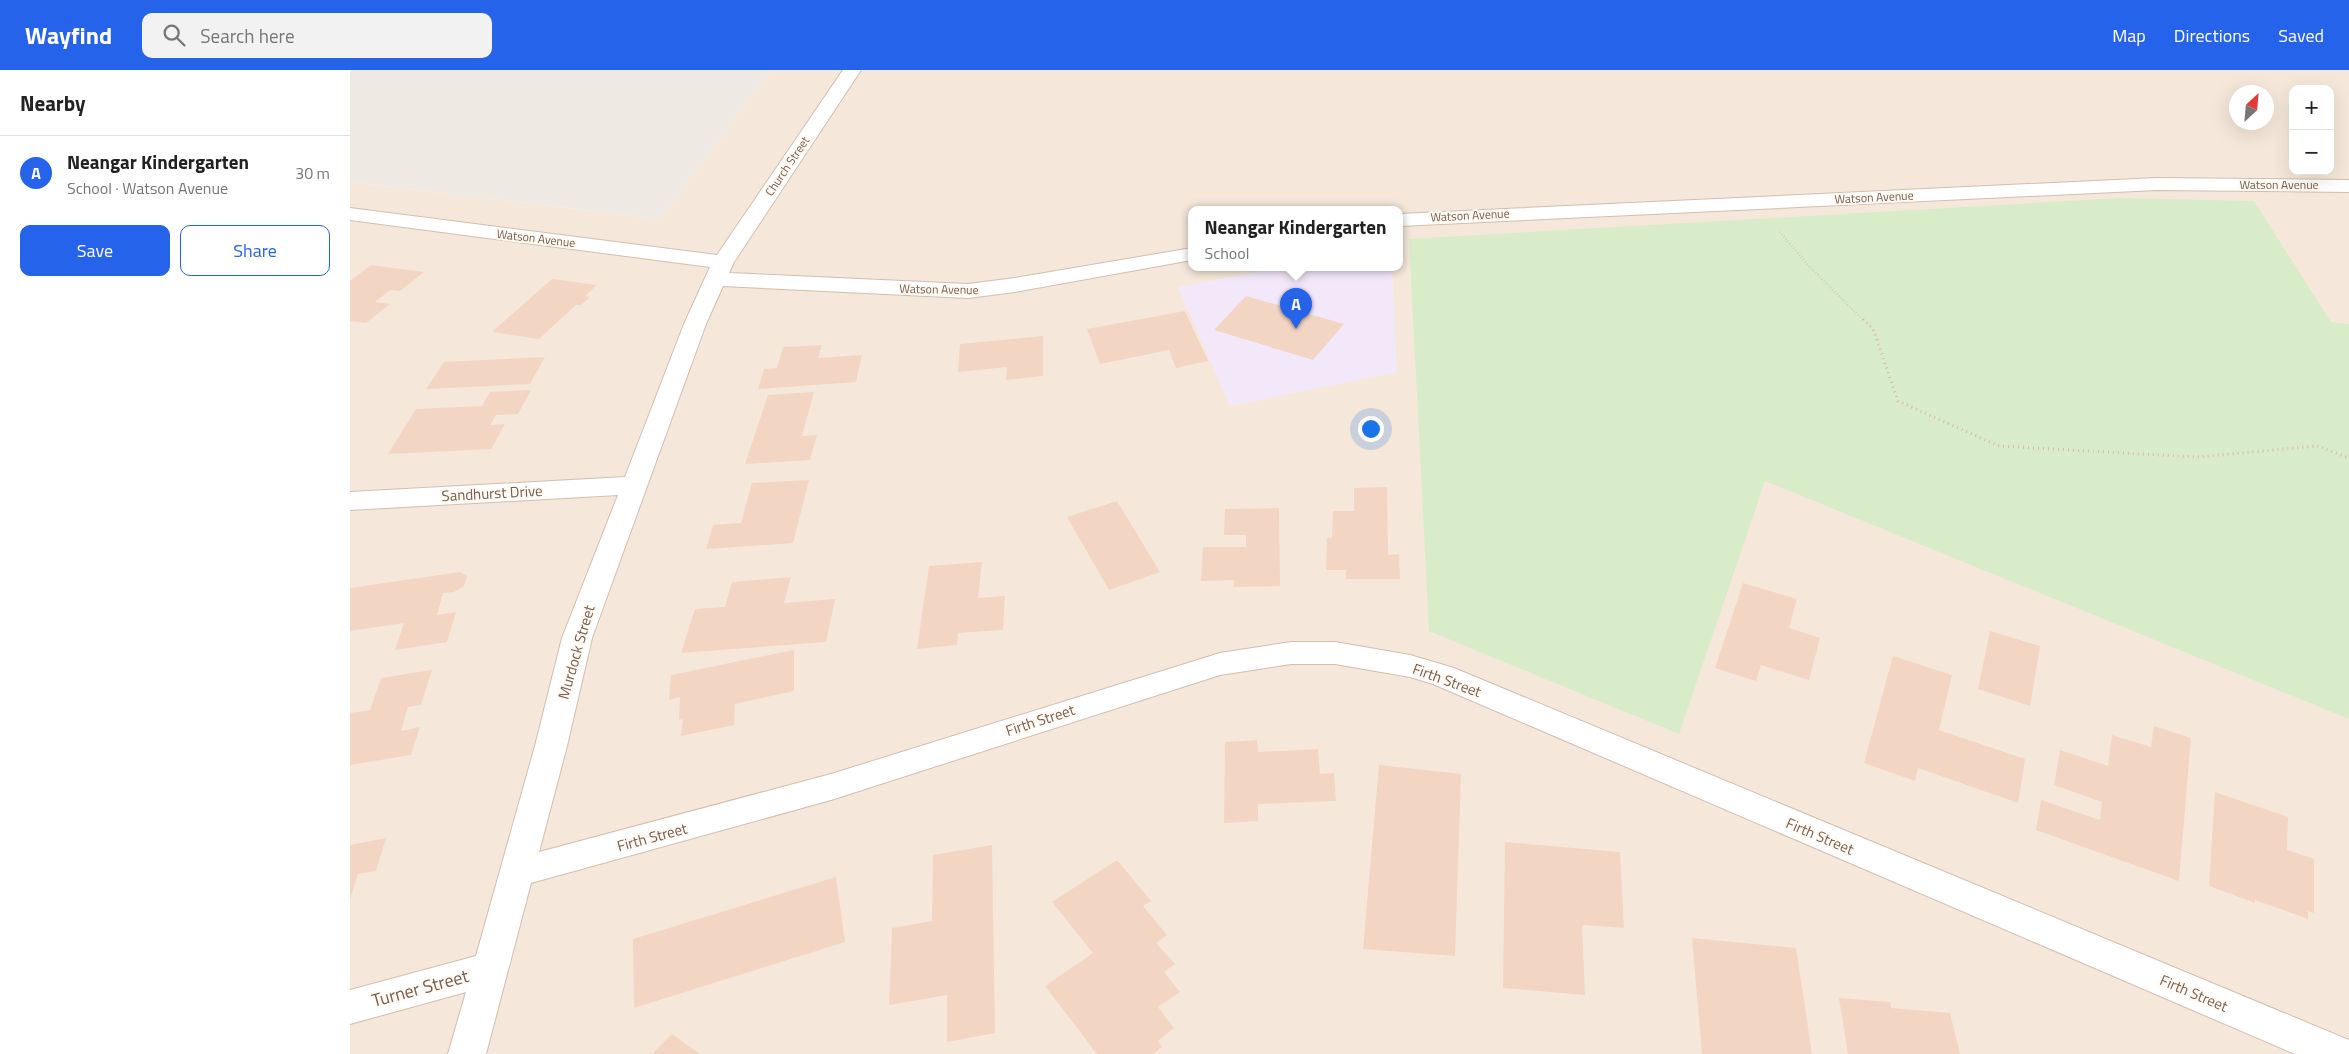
<!DOCTYPE html>
<html lang="en">
<head>
<meta charset="utf-8">
<style>
  body { margin:0; font-family:"Titillium Web",sans-serif; background:#f2f2f2; color:#222 }
  .controls { position:absolute; right:15px; top:15px; display:grid; overflow:hidden; border-radius:10px; box-shadow:0 5px 20px #0002 }
  .controls button { width:45px; height:45px; display:grid; place-items:center; padding:0; border:0; border-bottom:1px solid #e0e0e0; background:#fff; color:#222; font:25px sans-serif }
  .compass { position:absolute; left:1879px; top:15px; width:45px; height:45px; border-radius:50%; background:#fff; box-shadow:0 5px 20px #0002; rotate:26deg }
  .you { position:absolute; left:1020px; top:358px; width:18px; height:18px; margin:-12px; border:4px solid #fff; border-radius:50%; background:#1a73e8; box-shadow:0 0 0 8px #1a73e833 }
  .badge { display:grid; place-items:center; width:32px; height:32px; border-radius:50%; background:#2563eb; color:#fff; font-size:16px; font-weight:700 }
  .pin { position:absolute; translate:-50% -41px; filter:drop-shadow(0 1px 2px #0008) }
  .pin::after { content:''; position:absolute; top:26px; width:18px; height:15px; background:inherit; clip-path:polygon(0 0,100% 0,50% 100%) }
  .popup { position:absolute; left:838px; top:136px; width:215px; height:65px; box-sizing:border-box; display:grid; place-content:center; border-radius:10px; background:#fff; filter:drop-shadow(0 1px 4px #0005); font-size:16px; white-space:nowrap; color:#767676 }
  .popup b { font-size:19px; color:#222 }
  .popup::after { content:''; position:absolute; left:50%; top:100%; margin-left:-10px; border:10px solid transparent; border-top-color:#fff }
  .list { margin:0; padding:0; list-style:none }
  h2 { display:flex; justify-content:space-between; align-items:center; height:65px; margin:0; padding:0 20px; font-size:21px }
  h2 small { font-size:16px; font-weight:400; color:#767676 }
  .list li { display:grid; grid-template-columns:32px 1fr auto; gap:15px; align-items:center; box-sizing:border-box; height:75px; padding:0 20px; border-top:1px solid #e0e0e0 }
  .list b { display:block; font-size:19px; white-space:nowrap }
  .list p { margin:0; font-size:16px; white-space:nowrap; color:#767676 }
  .list em { font-size:16px; font-style:normal; color:#767676 }
  .actions { display:flex; gap:10px; padding:15px 20px }
  .actions a { flex:1; padding:11px 0; border:1px solid #2563eb; border-radius:10px; text-align:center; font-size:18px; color:#2563eb }
  .actions .main { background:#2563eb; color:#fff }
  .icon { flex:none; width:28px; height:28px; fill:none; stroke:currentColor; stroke-width:2; stroke-linecap:round; stroke-linejoin:round }
  .map { position:relative; flex:none; width:1999px; height:984px; overflow:hidden }
  header { display:flex; align-items:center; gap:30px; box-sizing:border-box; height:70px; padding:0 25px; background:#2563eb; color:#fff }
  header strong { font-size:24px }
  nav { display:flex; gap:28px; margin-inline-start:auto; font-size:18px }
  .search { width:350px; height:45px; background:#f2f2f2; display:flex; align-items:center; gap:12px; box-sizing:border-box; padding:0 18px; border-radius:10px; color:#767676; font-size:19px }
  main { display:flex }
  aside { flex:1; background:#fff }
  .map>svg:first-child { display:block }
</style>
</head>
<body>
<header>
<strong>Wayfind</strong>
<div class="search"><svg class="icon" aria-label="search" viewBox="0 0 24 24"><circle cx="10" cy="10" r="6"/><path d="M15 15l6 6"/></svg>Search here</div>
<nav><a>Map</a><a>Directions</a><a>Saved</a></nav>
</header>
<main>
<aside>
<h2>Nearby<small></small></h2>
<ul class="list">
<li><span class="badge">A</span><div><b>Neangar Kindergarten</b><p>School · Watson Avenue</p></div><em>30 m</em></li>
</ul>
<div class="actions"><a class="main">Save</a><a>Share</a></div>
</aside>
<div class="map">
<svg width="1999" height="984" viewBox="0 0 1999 984">
  <rect width="100%" height="100%" fill="#fdf6ec"/>
  <path fill="#f5e8da" fill-rule="evenodd" d="M421,0h1578v984h-1999v-872l310,37zM1943,19h37v82h-37zM1886,22h30v30h-30zM842,140h208v58h-208z"/>
  <path fill="#efe9e4" d="M0,0h421l-111,149 -310,-37z"/>
  <path fill="#f3e8fa" d="M932,198h110l5,104 -167,34 -52,-119z"/>
  <path fill="#d8ecc9" d="M1769,128l135,3 77,121 18,2v395l-584,-238 -86,253 -250,-103 -20,-392z"/>
  <path fill="#f3d5c3" d="M21,195l53,7 -24,19 -10,-1 -15,12 15,2 -24,19 -16,-2v-40z
    M202,209l45,6 -12,11 5,1 -9,8h-5l-37,34 -47,-7z
    M896,226l98,28 -31,36 -99,-30z
    M835,241l23,50 -32,7 -7,-18 -69,14 -13,-35z
    M693,266v40l-37,4 1,-13 -49,5 2,-28z
    M472,275l-4,13 44,-3 -6,27 -98,7 6,-20 13,-1 6,-21z
    M195,287l-15,27 -104,5 18,-27z
    M181,320l-13,24 -22,1 -6,10 15,-1 -14,25 -103,5 28,-45 66,-3 8,-14z
    M464,322l-12,44 15,-1 -7,25 -65,4 23,-69z
    M459,410l-16,63 -87,6 7,-24 28,-2 11,-40z
    M1037,417l1,68 11,-1 1,25h-54v-9h-20l1,-32h5l1,-27h21v-23z
    M767,431l43,71 -51,18 -42,-73z
    M929,438l1,78 -46,1v-7l-33,1 2,-34h43v-12h-22l1,-26z
    M632,492l-4,36 27,-2 -2,34 -45,3 -1,12 -40,4 12,-83z
    M110,502l7,4 -3,10 -10,6 -11,1 -6,22 19,-3 -9,30 -52,8 9,-27 -54,8v-43z
    M441,507l-7,26 51,-4 -9,43 -145,11 14,-44 30,-2 7,-25z
    M1393,513l54,16 -8,29 31,10 -11,42 -48,-15 -5,16 -41,-13z
    M1640,561l50,15 -10,60 -52,-17z
    M444,580v41l-59,13 -1,21 -53,11 2,-17 -4,1 1,-23 -11,3 2,-25z
    M1543,586l59,19 -13,55 86,29 -7,44 -100,-35 -3,13 -51,-18z
    M82,600l-11,35 -13,2 -7,24 19,-4 -9,28 -61,10v-52l20,-3 11,-32z
    M1804,656l37,12 -12,143 -143,-51 5,-30 59,20 2,-18 -48,-17 6,-35 48,16 4,-31 39,12z
    M907,670l1,12 60,-3 2,25 14,-1 2,28 -78,3v17l-34,2 1,-81z
    M1029,695l82,9 -6,182 -92,-7z
    M1865,722l73,25 -1,33 27,9v54l-6,-2v8l-53,-19v3l-46,-17z
    M36,768l-10,33 -18,3 -8,25v-54z
    M1155,772l115,10 4,76 -42,-3 3,70 -82,-7z
    M642,775l3,188 -48,9v-47l-58,10 3,-77 40,-7 1,-66z
    M767,790l34,41 -8,5 24,29 -11,8 19,21 -11,8 16,20 -22,15 16,21 -16,13 4,6 -9,7h-56l-52,-68 48,-33 -41,-51z
    M486,807l9,65 -211,66 -1,-69z
    M1342,868l104,10 16,106h-110z
    M1489,928l51,4 1,6 59,5 10,41h-112z
    M322,964l28,20h-48z"/>
  <g fill="none" stroke-linecap="round" stroke-linejoin="round">
    <g stroke="#d1beb0" stroke-width="2">
      <path id="minor" d="M493,0h18l-127,192 -5,11 239,11 47,-6 177,-30v12l-177,32 -47,6 -245,-12 -17,38 -114,314 -25,108 -28,106 292,-78 389,-121 71,-11h44l75,13 44,13 895,372v14h-54l-862,-370 -23,-7 -75,-13h-44l-71,11 -389,125 -300,83 -45,171h-38l18,-62 -116,32v-34l126,-34 59,-210 27,-108 56,-143 -268,15v-18l275,-15 59,-153 26,-57 -360,-47v-12l367,47z
        M1807,108l192,2v12l-192,-2 -757,36v-12z"/>
    </g>
    <path stroke="#d9b8a5" stroke-width="2.5" stroke-dasharray="0.5 2.5" stroke-linecap="butt" d="M1430,162l28,33 56,56"/>
    <path stroke="#d9b8a5" stroke-width="3" stroke-dasharray="1 4" stroke-linecap="butt" d="M1513,249l10,10 25,72 101,45 198,11 120,-11 32,12"/>
    <use href="#minor" fill="#fff" fill-rule="evenodd"/>
  </g>
  <g text-anchor="middle" dominant-baseline="central" stroke-width="4" stroke-linejoin="round" paint-order="stroke">
    <g font-size="12" fill="#7a5c4d" stroke="#fffaf3">
      <text transform="translate(437 96) rotate(-56)">Church Street</text>
      <text x="1929" y="114">Watson Avenue</text>
      <text transform="translate(1524 127) rotate(-3)">Watson Avenue</text>
      <text transform="translate(1120 145) rotate(-3)">Watson Avenue</text>
      <text transform="translate(186 168) rotate(7)">Watson Avenue</text>
      <text transform="translate(589 219) rotate(1)">Watson Avenue</text>
    </g>
    <g font-size="15" fill="#7a5c4d" stroke="#fffaf3">
      <text transform="translate(142 423) rotate(-3)">Sandhurst Drive</text>
      <text transform="translate(226 582) rotate(-74)">Murdock Street</text>
      <text transform="translate(1097 610) rotate(20)">Firth Street</text>
      <text transform="translate(690 650) rotate(-18)">Firth Street</text>
      <text transform="translate(1470 766) rotate(23)">Firth Street</text>
      <text transform="translate(302 767) rotate(-15)">Firth Street</text>
      <text transform="translate(1844 923) rotate(23)">Firth Street</text>
    </g>
    <g font-size="18" fill="#7a5c4d" stroke="#fffaf3">
      <text transform="translate(70 918) rotate(-15)">Turner Street</text>
    </g>
  </g>
</svg>
<div class="controls">
<button>+</button>
<button>−</button>
</div>
<svg class="compass" viewBox="-18 -18 36 36"><path d="M0-13l5 13h-10z" fill="#e53935"/><path d="M0 13l5-13h-10z" fill="#767676"/></svg>
<div class="you"></div>
<div class="pin badge" style="left:946px;top:259px">A</div>
<div class="popup"><b>Neangar Kindergarten</b>School</div>
</div>
</main>
</body>
</html>
